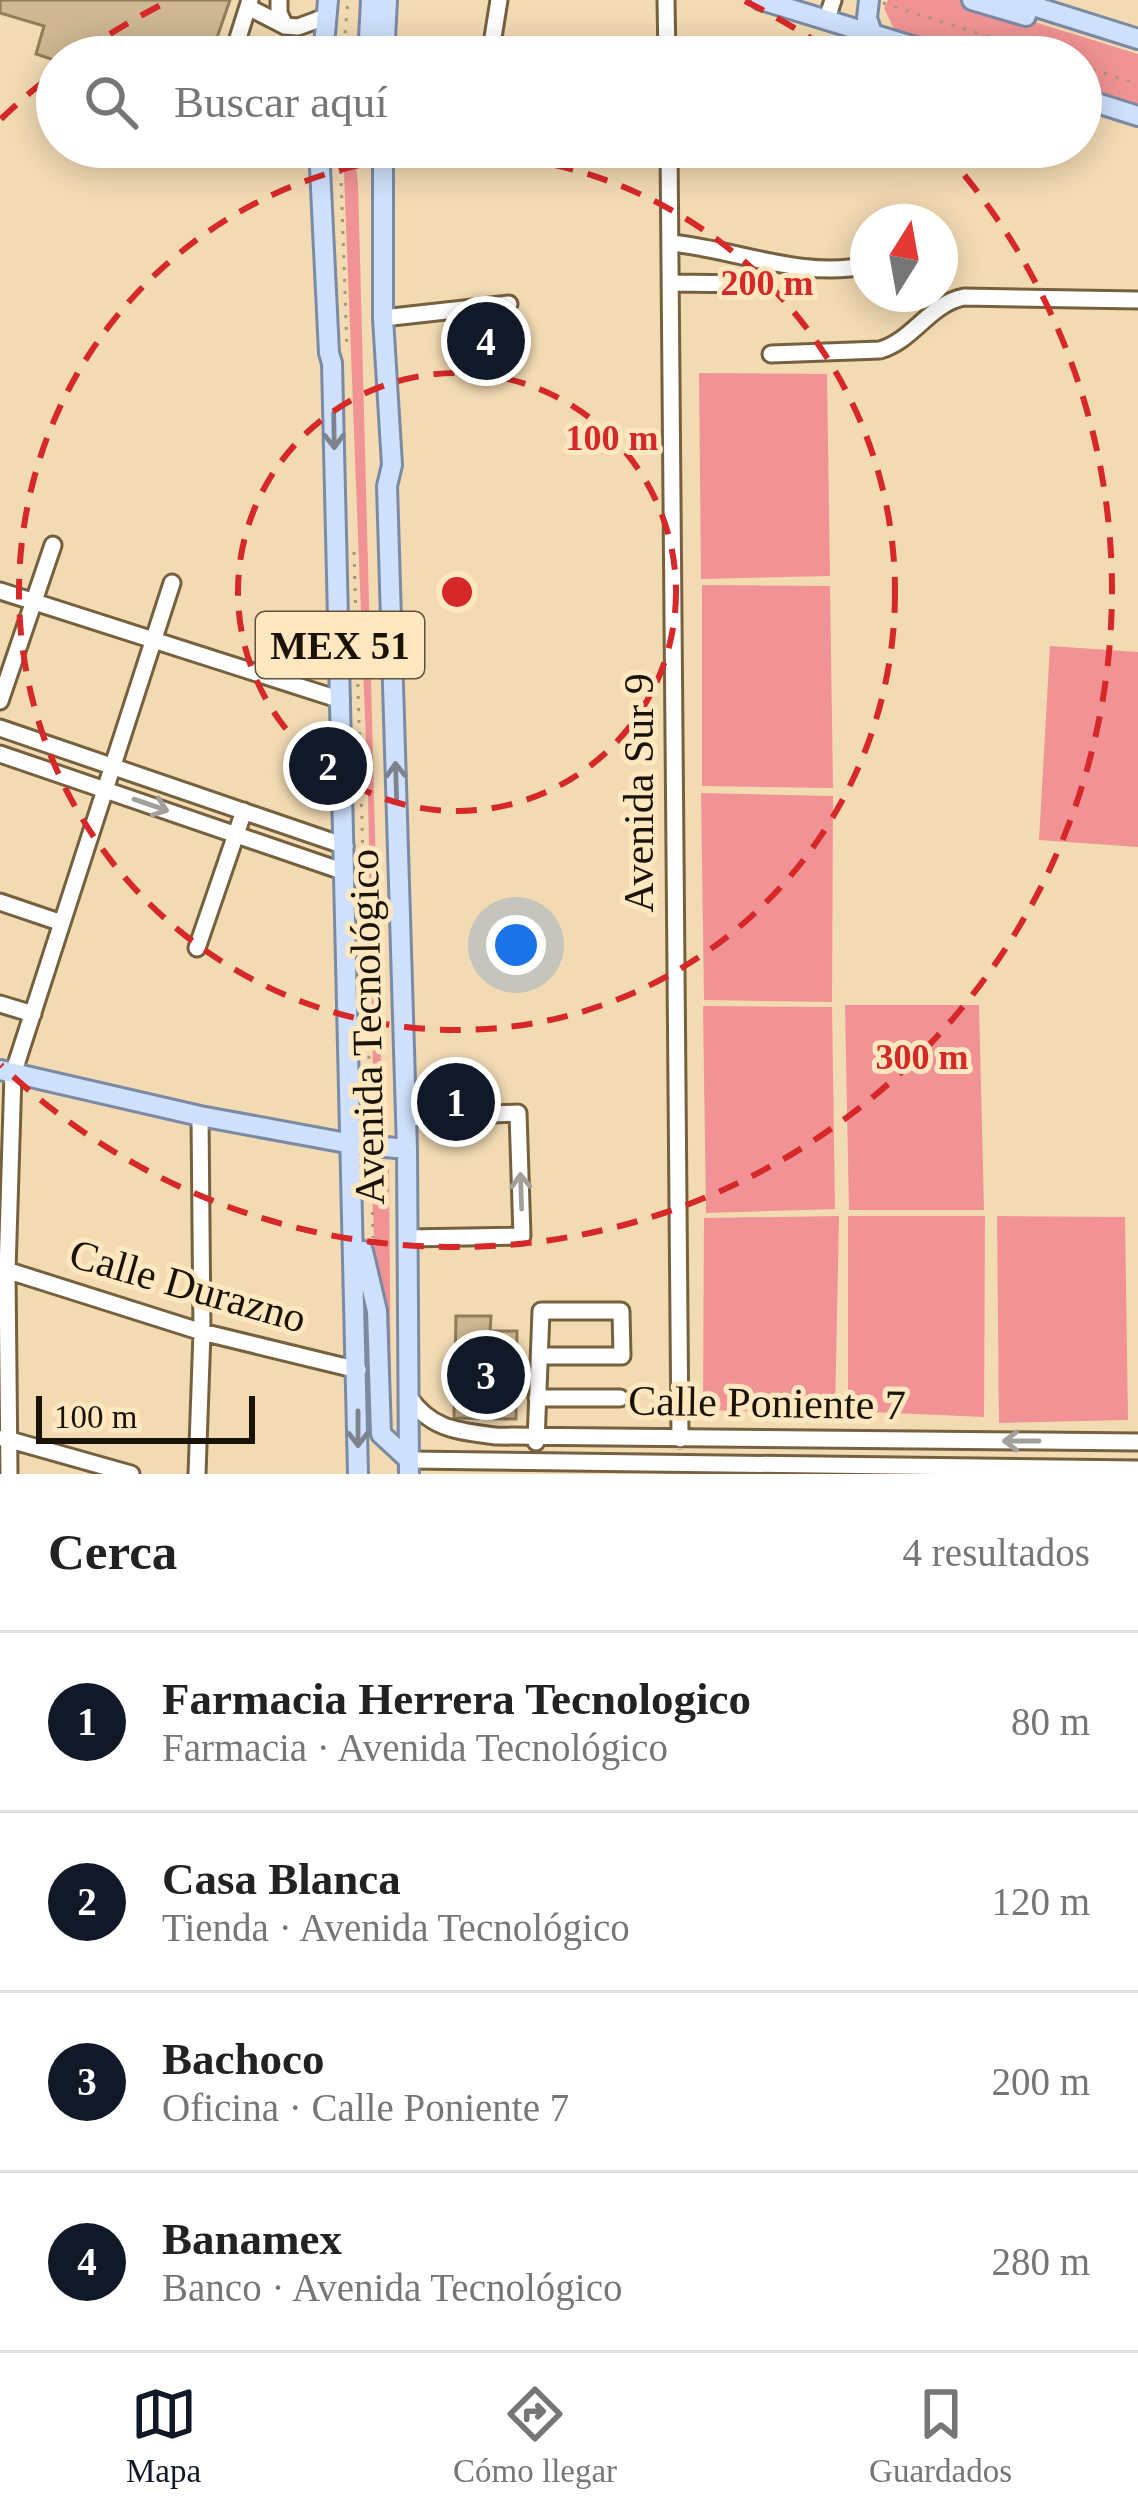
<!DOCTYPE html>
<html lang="es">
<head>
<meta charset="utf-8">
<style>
  body { margin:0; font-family:"Times New Roman",serif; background:#f6f6f6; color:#222 }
  .compass { position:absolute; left:850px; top:204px; width:108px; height:108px; border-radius:50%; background:#fff; box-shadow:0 6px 30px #0003; rotate:11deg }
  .scale { position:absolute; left:36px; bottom:30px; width:219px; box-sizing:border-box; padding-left:12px; border:6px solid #1a1205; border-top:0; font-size:33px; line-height:42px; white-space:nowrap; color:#1a1205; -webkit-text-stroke:9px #ffe7c0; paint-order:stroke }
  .you { position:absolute; left:516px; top:945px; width:42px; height:42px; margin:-30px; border:9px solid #fff; border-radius:50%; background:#1a73e8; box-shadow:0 0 0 18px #1a73e833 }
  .badge { display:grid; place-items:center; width:78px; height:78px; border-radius:50%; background:#111827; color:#fff; font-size:39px; font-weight:700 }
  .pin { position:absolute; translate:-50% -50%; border:6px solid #fff; box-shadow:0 3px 12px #0006 }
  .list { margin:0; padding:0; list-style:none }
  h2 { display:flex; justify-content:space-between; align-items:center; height:156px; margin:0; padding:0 48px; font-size:51px }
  h2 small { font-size:39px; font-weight:400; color:#767676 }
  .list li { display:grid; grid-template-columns:78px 1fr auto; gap:36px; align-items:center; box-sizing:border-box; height:180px; padding:0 48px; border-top:3px solid #e0e0e0 }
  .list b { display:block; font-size:45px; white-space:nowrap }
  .list p { margin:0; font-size:39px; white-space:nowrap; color:#767676 }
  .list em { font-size:39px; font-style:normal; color:#767676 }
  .icon { flex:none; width:66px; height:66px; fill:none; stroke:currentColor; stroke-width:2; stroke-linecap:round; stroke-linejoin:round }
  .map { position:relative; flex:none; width:1138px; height:1474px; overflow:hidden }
  .search { position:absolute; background:#fff; box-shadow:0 6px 30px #0003; left:36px; right:36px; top:36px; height:132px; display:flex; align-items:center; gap:30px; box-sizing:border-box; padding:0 42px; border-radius:66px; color:#767676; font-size:45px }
  .sheet { height:876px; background:#fff }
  nav { display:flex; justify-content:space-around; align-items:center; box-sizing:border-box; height:168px; border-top:3px solid #e0e0e0; background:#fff; font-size:33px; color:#767676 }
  nav a { display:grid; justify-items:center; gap:6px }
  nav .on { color:#111827 }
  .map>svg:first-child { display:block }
</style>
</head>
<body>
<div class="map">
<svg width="1138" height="1474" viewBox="0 0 1138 1474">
  <rect width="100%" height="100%" fill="#f2dab3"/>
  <path fill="#f19394" d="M888,0h75l175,54v51l-57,-18v-30h-99l-87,-26 -11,-23z
    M343,147h10l5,35 25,958 -8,-1 -1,-8 -6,-336z
    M699,373l128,1 3,202 -129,3z
    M702,585l128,1 3,202 -131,-2z
    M1050,646l88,6v195l-99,-7z
    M701,793l132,3 -1,206 -128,-2z
    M845,1005h134l5,205h-135z
    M703,1006l129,1 3,202 -129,4z
    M376,1160h8l5,7 2,251 -9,3 -11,-255z
    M839,1216l-4,198 -132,-4 1,-192z
    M848,1216h137l-1,201 -136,-6z
    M997,1216l128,1 3,203 -129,3z"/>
  <path fill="#ceb792" stroke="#927c59" stroke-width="3" d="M0,0h230l-19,55 -42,-13 -6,15h-106v4l-21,-7 8,-28 -44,-13z
    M456,1316h35l-1,15h27l-1,88 -62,-1z"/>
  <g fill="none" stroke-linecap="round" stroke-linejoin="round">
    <g stroke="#76613e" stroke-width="21">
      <path id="minor" d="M279,0v13l6,13 13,1 27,-10
        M666,0l1,57
        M248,7l37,19
        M827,19l6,-19
        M232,57l18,-57
        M483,57l8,-7 8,-50
        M669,147l11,1292
        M671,243c64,6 132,37 197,22
        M671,283l84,1
        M383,318l126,-14
        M771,354l109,-4c34,-10 49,-46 84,-53l174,3
        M0,591l341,109
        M0,701l53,-156
        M0,728l345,118
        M0,754l345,118
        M0,902l62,21
        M197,948l47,-137
        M0,1004l33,10
        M406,1118l112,-5 4,123 -114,2
        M3,1269l199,63 156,38
        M409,1397c22,33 50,34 87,39l642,6
        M537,1398h83
        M3,1438l128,36
        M536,1442l5,-131h80l1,45h-82
        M409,1460l729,9
        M9,1474l-2,-203 6,-197 159,-491
        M197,1474l5,-142 -2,-216"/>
    </g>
    <g stroke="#7a8aa3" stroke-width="24">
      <path id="major" d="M761,0l187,57
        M869,0l-2,18 5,15
        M972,0l54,16
        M1014,0l124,39
        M323,57l5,-57
        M368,57l3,-57
        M384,57l3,-57
        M1081,98l57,18
        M319,147l10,206 3,10 26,1111
        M383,147v171l9,147 -5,21 20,663 2,325
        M0,1070l200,46 152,28 55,5
        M363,1251l14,60 4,123 28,26"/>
    </g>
    <path stroke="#a99678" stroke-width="3" stroke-dasharray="3 9" stroke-linecap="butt" d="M883,3l169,54
      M343,57l5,-57
      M1081,66l57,18
      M340,147l7,204
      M354,552l17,578
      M372,1164l1,74"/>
    <use href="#minor" stroke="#fff" stroke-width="15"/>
    <use href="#major" stroke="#cee0fb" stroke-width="18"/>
  </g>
  <defs><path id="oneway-shaft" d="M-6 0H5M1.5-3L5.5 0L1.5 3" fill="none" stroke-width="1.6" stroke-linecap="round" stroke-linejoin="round" transform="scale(3)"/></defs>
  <g stroke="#7d838c">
    <use href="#oneway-shaft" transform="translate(334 431) rotate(89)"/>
    <use href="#oneway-shaft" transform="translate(396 780) rotate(-92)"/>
    <use href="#oneway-shaft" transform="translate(358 1429) rotate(90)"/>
  </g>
  <g stroke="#a3a09b">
    <use href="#oneway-shaft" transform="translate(151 805) rotate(19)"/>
    <use href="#oneway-shaft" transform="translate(521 1191) rotate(-92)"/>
    <use href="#oneway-shaft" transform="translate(1021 1441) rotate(-180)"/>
  </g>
  <g fill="none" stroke="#d62828" stroke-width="6" stroke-dasharray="21 15">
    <circle cx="457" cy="592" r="219"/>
    <circle cx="457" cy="592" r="438"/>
    <path d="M1 119A657 657 0 0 1 53 74M80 54A657 657 0 0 1 169 1M745 1A657 657 0 0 1 834 54M941 148A657 657 0 0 1 1 1065"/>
  </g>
  <g text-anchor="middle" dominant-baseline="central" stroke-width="10" stroke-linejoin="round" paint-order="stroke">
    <rect fill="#ffe7c0" stroke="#5f523d" stroke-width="3" x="256" y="612" width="168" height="66" rx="9"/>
    <g font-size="39" font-weight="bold" fill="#1a1205">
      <text x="340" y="645">MEX 51</text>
    </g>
    <g font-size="42" fill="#1a1205" stroke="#ffe7c0">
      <text transform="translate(639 793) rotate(-90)">Avenida Sur 9</text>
      <text transform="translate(367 1027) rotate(-91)">Avenida Tecnológico</text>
      <text transform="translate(188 1286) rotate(16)">Calle Durazno</text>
      <text transform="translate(767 1403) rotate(1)">Calle Poniente 7</text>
    </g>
  </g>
  <circle cx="457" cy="592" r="18" fill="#d62828" stroke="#ffe7c0" stroke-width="6"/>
  <g font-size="36" text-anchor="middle" font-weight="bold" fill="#d62828" stroke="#ffe7c0" stroke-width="10" stroke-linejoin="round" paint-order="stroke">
    <text x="767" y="295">200 m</text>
    <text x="612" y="450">100 m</text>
    <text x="922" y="1069">300 m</text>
  </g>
</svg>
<svg class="compass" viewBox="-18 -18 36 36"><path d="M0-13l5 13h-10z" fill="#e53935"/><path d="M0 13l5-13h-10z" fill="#767676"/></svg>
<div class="scale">100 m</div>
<div class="you"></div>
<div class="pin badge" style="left:456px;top:1102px">1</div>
<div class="pin badge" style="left:328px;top:766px">2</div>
<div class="pin badge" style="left:486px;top:1375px">3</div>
<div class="pin badge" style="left:486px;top:341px">4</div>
<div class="search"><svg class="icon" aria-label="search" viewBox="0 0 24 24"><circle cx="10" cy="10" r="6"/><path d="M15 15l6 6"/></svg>Buscar aquí</div>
</div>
<section class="sheet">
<h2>Cerca<small>4 resultados</small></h2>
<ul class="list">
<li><span class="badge">1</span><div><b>Farmacia Herrera Tecnologico</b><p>Farmacia · Avenida Tecnológico</p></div><em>80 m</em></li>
<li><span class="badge">2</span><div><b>Casa Blanca</b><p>Tienda · Avenida Tecnológico</p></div><em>120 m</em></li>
<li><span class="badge">3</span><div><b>Bachoco</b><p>Oficina · Calle Poniente 7</p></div><em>200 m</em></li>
<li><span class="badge">4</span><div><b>Banamex</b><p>Banco · Avenida Tecnológico</p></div><em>280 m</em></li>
</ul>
</section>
<nav>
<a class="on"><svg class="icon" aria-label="map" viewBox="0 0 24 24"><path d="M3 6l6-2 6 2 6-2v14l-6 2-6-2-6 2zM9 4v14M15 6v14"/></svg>Mapa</a>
<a><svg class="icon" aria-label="directions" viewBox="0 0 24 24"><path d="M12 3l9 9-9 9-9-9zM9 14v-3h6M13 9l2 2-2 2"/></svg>Cómo llegar</a>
<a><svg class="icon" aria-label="saved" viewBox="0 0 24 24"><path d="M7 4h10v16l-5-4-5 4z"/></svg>Guardados</a>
</nav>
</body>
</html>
